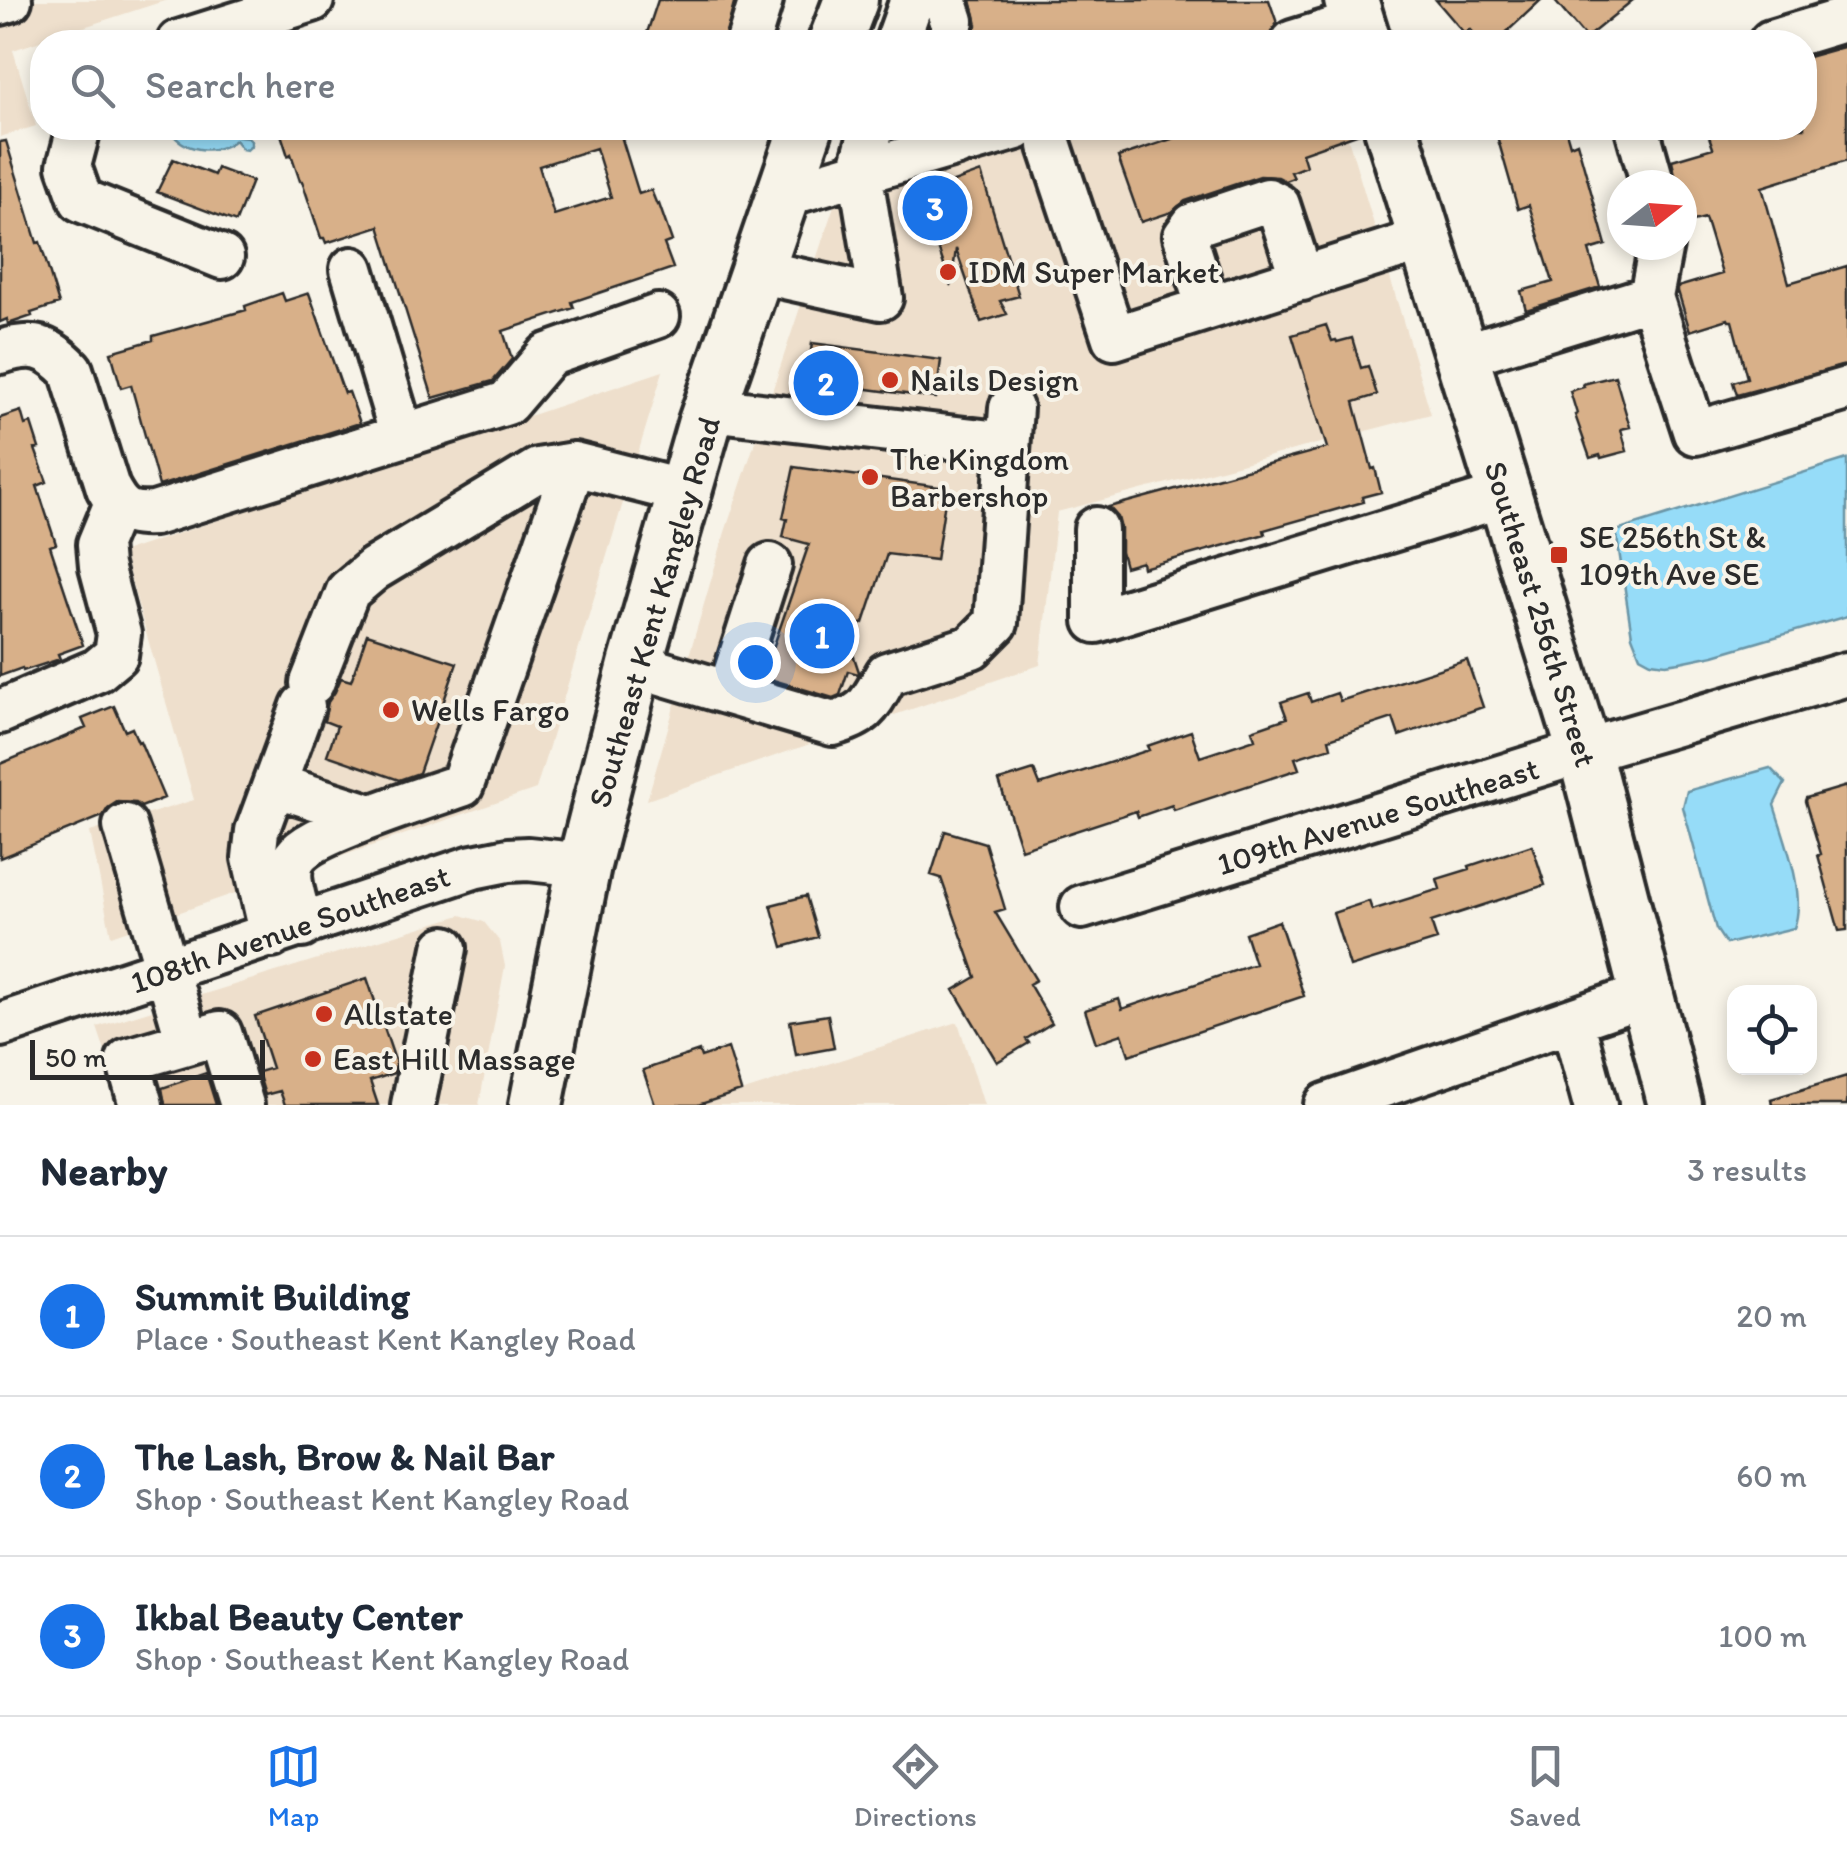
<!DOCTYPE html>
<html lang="en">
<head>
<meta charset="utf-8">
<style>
  body { margin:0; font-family:Itim,sans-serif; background:#f2f2f3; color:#1f2937 }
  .controls { position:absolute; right:30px; bottom:30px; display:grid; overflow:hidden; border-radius:20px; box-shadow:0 5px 15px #0003 }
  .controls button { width:90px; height:90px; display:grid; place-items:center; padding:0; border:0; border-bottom:2px solid #e0e1e3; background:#fff; color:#1f2937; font:50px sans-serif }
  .compass { position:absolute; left:1607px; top:170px; width:90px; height:90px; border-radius:50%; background:#fff; box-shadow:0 5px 15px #0003; rotate:73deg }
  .scale { position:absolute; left:30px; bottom:25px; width:235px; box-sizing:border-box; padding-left:10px; border:5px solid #2b2b2b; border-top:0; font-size:28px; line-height:35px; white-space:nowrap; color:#2b2b2b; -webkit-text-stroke:8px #f7f3e8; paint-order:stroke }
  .you { position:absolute; left:755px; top:662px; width:35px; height:35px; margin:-25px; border:8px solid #fff; border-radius:50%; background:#1a73e8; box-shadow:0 0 0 15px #1a73e833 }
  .badge { display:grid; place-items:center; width:65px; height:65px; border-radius:50%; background:#1a73e8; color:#fff; font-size:32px; font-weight:700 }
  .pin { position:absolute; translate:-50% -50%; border:5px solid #fff; box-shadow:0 2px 10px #0006 }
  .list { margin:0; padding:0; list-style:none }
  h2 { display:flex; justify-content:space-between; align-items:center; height:130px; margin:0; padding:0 40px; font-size:42px }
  h2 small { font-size:32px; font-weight:400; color:#747a83 }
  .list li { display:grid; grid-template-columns:65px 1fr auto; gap:30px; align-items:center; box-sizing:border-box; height:160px; padding:0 40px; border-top:2px solid #e0e1e3 }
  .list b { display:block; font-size:38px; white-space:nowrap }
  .list p { margin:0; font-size:32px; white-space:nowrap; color:#747a83 }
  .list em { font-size:32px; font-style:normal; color:#747a83 }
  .icon { flex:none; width:55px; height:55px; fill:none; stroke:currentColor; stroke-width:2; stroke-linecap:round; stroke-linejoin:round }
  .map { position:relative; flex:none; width:1847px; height:1105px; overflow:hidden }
  .search { position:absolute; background:#fff; box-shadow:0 5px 15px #0003; left:30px; right:30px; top:30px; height:110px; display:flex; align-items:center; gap:25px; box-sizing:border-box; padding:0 35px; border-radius:40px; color:#747a83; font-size:38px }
  .sheet { height:610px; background:#fff }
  nav { display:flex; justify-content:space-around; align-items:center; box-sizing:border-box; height:140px; border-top:2px solid #e0e1e3; background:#fff; font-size:28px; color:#747a83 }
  nav a { display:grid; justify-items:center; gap:5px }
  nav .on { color:#1a73e8 }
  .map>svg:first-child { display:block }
</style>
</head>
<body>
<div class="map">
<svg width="1847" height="1105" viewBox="0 0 1847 1105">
  <rect width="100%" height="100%" fill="#f7f3e8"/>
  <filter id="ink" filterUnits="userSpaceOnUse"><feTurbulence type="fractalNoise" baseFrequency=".01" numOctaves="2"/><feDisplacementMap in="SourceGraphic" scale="20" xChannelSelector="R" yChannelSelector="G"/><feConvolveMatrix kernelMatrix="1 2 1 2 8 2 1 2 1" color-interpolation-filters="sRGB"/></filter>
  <g filter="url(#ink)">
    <path fill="#eedfcc" d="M0,0h167l-154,50 23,76 -36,11z
      M860,128h485l86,286 -374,98 -17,153 -393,135 78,-268z
      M663,371l-127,418 -425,147 -21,-104 104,-32 -71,-248z
      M461,915l23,7 16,20 5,24 -26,139h-356l-26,-78z
      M958,1022l26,83h-283z"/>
    <path fill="#96dcf8" stroke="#6b95a6" stroke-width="2.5" d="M169,128h71l-2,8 10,1 3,4v5l-4,4 -5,-1 -7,-9c-18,16 -55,12 -66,-12z
      M1847,459v157l-133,39 -34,7 -14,2 -15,-2 -11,-6 -8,-20 -16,-105z
      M1770,768l15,15 -11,22c10,34 33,89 20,123l-68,16 -10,-15 -33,-122 4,-16z"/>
    <path fill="#d8b089" stroke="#2b2b2b" stroke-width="2.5" fill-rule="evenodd" d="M658,0h77l-11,42h-80z
      M971,0h298l8,23 -7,11 -27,8h-275l-1,-2 10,-15z
      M1436,0h105l-45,42h-14l-12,-13 -5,5z
      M1554,0h79l-47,38z
      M1847,46v115l-85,26 27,96 58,-17v99l-110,30 -4,-13 14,-4 -15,-57h-3l-1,-2 -38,12 -12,-40v-4l44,-13 -17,-56 -23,6v-39h-5l-5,-25 41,-12 -7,-20h98v-70z
      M279,128h362l1,5 -20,6 17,55 12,-4 6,15 2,-1 13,37 -8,3 9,24 -101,34 2,6 -71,23 9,28 -19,22 -60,17 -54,-172 -53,17 -2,-5h-3l-19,-57h-2l-9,-27 -3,2zM596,148l15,49 -57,18 -15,-49z
      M1204,128h158v4l-60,21 4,13 -15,6 3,6 -8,3 -8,-4 -18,-1 -75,25 -13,11 -31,10 -23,-65z
      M1526,128h39l5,17 7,-3 29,103 -17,5 11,37 -74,23 -5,-19 32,-9 -24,-77 -11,4 -21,-73z
      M6,141l31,102 3,-1 19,62 -28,9 1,3 -24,8 -1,-5 -7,3v-180z
      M173,159l41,16 3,-7 35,13 -16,41 -79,-30z
      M981,172l38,124 -19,5 7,13 -26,8 -25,-73 -5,37 -31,-92z
      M282,293l3,8 24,-8 35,100 5,-1 11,31 -201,63 -28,-101 -10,3 -10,-36 42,-12v-4l93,-26 -1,-4z
      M1326,325l6,16 4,-1 1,2 15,-4 9,30 7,-2 9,29 -23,7 18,67 3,-1 6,24 -19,5 1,5 -99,28 1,4 -122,34 -1,-6 -17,5 -4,-15v-23l-3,-12 -9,-10 218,-59 -35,-113z
      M812,343l129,17 -5,38 -129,-17z
      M1615,376l15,51 -9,2 6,22 -26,7 -1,-3 -10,3 -15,-43 2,-1 -7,-23 14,-4 -1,-3z
      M21,411l4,14 6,-2 8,25 -4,1 12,33 -10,4 19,58 -6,2 33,99 -25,9 2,5 -37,12 -1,-3 -22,8v-258z
      M794,467l153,21 -11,72 -49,-6 -23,69 -19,7 14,42 -1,2 -10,-3 -8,24 -7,3 -70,-21 46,-133 -26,-7 4,-18 -4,-1z
      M367,634l90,29 -38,110 -20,7 -72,-25 10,-29 -13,-5 4,-19 7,-10 6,-14 10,3z
      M1467,660l16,47 -84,29 -6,-18 -64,21 2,8 -36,11 4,11 -125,41 -2,-5 -34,12 -2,-6 -115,38 -22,-68 35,-11 6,15 109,-35 -2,-4 44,-15 9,26 55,-18 -3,-9 35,-12 -6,-16 27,-9 3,9 26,-9 3,8z
      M114,706l11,25 7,-3 6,14 2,-1 24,57 -23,9 -5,-4 -19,-1 -9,6 -5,8 -103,42v-94l86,-36 -4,-9z
      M1847,786v144l-8,1 -21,-76 3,-1 -16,-53 1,-3z
      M945,831l40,12 20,66 -10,3 41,68 -7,4 23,39 -26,16 3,4 -32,19 -43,-72 22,-13 -35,-99 -10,-3z
      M1532,845l13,40 -114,37 6,18 -87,27 -17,-54 36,-12 3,9 68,-21 -3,-10 33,-10 -1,-3z
      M806,896l12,41 -35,10 -12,-42z
      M1279,921l25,75 -175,59 -7,-21 -26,9 -11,-33 34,-11 3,10 133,-45 -10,-31z
      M367,978l29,85 -2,10 -24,8 8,24h-93l-5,-14 -15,4 -7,-23 14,-4 -17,-52z
      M828,1015l6,33 -38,7 -6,-34z
      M728,1048l13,43 -43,14h-43l-12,-35 56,-19 2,6z
      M206,1073l10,32h-51l-3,-17z
      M1847,1076v29h-75l-1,-6z"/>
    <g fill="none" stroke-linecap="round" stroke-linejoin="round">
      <g stroke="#2b2b2b" stroke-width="50">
        <path id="minor" d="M945,0l7,21
          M0,3l10,-3
          M179,42l133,-42
          M748,42l13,-42
          M897,42l15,-42
          M1293,42l65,-20
          M1771,42l76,-23
          M79,128l-10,38 12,34 141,57
          M1637,128l16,57
          M971,141l45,-13
          M1050,146l64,192 311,-99
          M784,195l173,-51
          M1661,245l-10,52 44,136 152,-44
          M352,269l50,167
          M757,271l124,27 -21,-127 12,-43
          M1208,308l-23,-72 8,-11 75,-25 10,5 24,74
          M0,352c33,-10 47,-7 71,18l37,118c13,24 20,27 46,26l353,-111 41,-48 110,-39
          M1461,356l190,-59
          M710,409l298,35
          M1096,529v92l409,-126
          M635,665l198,59c35,-10 36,-19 54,-50l85,-27 24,-24 15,-215
          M312,683l36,-92 26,-22 164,-99 36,-6
          M729,693l41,-128
          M0,712l98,-42 18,-15 3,-21 -18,-68 -2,-22 17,-41
          M274,785l97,31
          M125,826l63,216
          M1082,907l502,-156 263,-77
          M302,926c-5,-20 -19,-51 -7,-69 16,-24 136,-61 167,-72l112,-321 111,28
          M272,936l-18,-78 3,-27 46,-125
          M1572,1020l23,85
          M0,1025l473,-158 35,-7 20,-1 56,6
          M141,1105l-13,-45 92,-27 22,72
          M413,1105l32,-157
          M1326,1105l321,-111"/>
      </g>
      <g stroke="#2b2b2b" stroke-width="60">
        <path id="major" d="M1351,0l13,42
          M835,42l16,-42
          M1391,128l193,623 91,354
          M536,1105l48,-240 51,-200 69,-240 102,-297"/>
      </g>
      <use href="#minor" stroke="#f7f3e8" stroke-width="42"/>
      <use href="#major" stroke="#f7f3e8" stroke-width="52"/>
    </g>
  </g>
  <g fill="#c8321e" stroke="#f7f3e8" stroke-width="4">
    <circle cx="948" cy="272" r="10"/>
    <circle cx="890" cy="380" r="10"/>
    <circle cx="870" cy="477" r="10"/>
    <rect x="1549" y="545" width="20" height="20" rx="5"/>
    <circle cx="391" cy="710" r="10"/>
    <circle cx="324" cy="1014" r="10"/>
    <circle cx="313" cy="1059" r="10"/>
  </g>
  <g text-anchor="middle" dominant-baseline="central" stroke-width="8" stroke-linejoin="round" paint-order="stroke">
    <g font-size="32" fill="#2b2b2b" stroke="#f7f3e8" text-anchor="start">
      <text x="968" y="272">IDM Super Market</text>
      <text x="910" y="380">Nails Design</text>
      <text x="890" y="459">The Kingdom<tspan x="890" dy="37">Barbershop</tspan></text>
      <text x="1579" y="537">SE 256th St &amp;<tspan x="1579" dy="37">109th Ave SE</tspan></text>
      <text x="411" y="710">Wells Fargo</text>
      <text x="344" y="1014">Allstate</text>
      <text x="333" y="1059">East Hill Massage</text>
    </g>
    <g font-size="32" fill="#2b2b2b" stroke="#f7f3e8">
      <text transform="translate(654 612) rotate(-74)">Southeast Kent Kangley Road</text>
      <text transform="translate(1541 614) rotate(73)">Southeast 256th Street</text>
      <text transform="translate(1378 816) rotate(-17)">109th Avenue Southeast</text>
      <text transform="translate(290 929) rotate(-19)">108th Avenue Southeast</text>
    </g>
  </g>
</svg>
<div class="controls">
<button><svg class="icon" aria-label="locate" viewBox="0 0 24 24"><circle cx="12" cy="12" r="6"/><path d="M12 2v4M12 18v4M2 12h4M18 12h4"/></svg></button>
</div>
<svg class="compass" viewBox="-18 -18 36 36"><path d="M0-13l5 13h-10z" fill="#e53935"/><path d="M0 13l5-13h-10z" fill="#747a83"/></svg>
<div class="scale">50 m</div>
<div class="you"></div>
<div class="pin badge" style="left:822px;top:636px">1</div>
<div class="pin badge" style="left:826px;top:383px">2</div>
<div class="pin badge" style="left:935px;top:208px">3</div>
<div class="search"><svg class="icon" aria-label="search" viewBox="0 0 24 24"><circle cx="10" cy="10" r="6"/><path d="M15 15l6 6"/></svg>Search here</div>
</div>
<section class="sheet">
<h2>Nearby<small>3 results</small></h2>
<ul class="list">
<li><span class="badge">1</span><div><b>Summit Building</b><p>Place · Southeast Kent Kangley Road</p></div><em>20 m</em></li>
<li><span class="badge">2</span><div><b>The Lash, Brow &amp; Nail Bar</b><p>Shop · Southeast Kent Kangley Road</p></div><em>60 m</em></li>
<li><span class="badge">3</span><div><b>Ikbal Beauty Center</b><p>Shop · Southeast Kent Kangley Road</p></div><em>100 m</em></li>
</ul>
</section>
<nav>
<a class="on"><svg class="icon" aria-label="map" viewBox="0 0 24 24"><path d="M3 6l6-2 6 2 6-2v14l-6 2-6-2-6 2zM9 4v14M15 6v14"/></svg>Map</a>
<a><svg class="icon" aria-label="directions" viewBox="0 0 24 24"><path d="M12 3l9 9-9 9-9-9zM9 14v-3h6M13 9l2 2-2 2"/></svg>Directions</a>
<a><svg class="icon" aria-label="saved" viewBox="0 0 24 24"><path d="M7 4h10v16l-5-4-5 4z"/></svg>Saved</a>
</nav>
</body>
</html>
